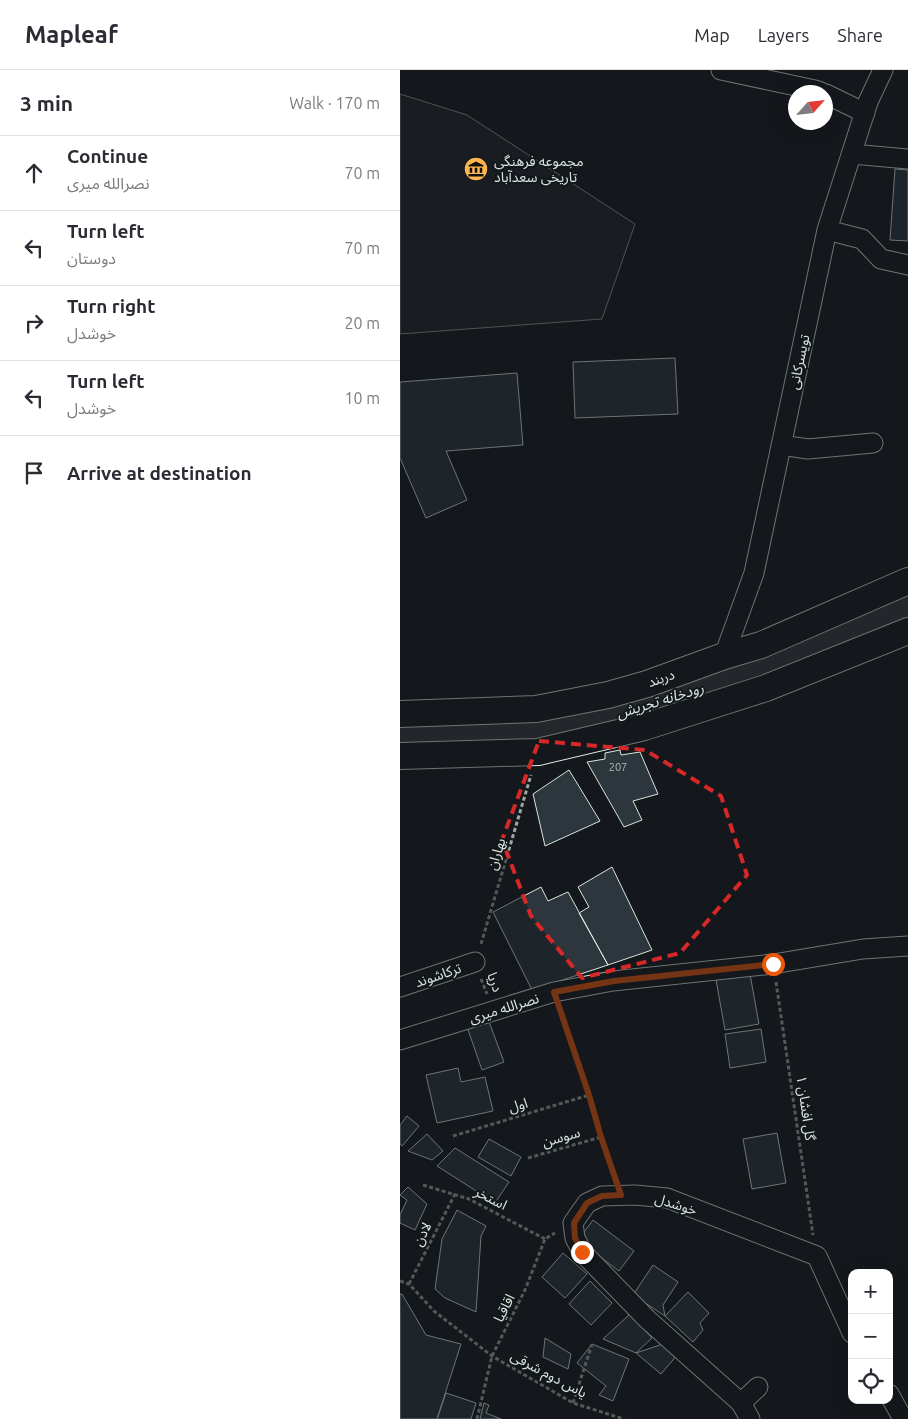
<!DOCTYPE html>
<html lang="en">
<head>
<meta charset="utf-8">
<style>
  body { margin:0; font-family:Ubuntu,"Noto Sans Arabic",sans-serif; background:#f7f7f7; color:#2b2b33 }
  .controls { position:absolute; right:15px; bottom:15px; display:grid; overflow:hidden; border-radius:10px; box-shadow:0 5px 20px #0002 }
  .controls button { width:45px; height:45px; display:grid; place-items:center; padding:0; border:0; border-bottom:1px solid #e1e1e2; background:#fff; color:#2b2b33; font:25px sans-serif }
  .compass { position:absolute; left:388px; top:15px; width:45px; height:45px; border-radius:50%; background:#fff; box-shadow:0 5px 20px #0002; rotate:63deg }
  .stop { position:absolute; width:15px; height:15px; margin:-11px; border:4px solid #ea580c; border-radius:50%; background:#fff }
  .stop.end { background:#ea580c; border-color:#fff; box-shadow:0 1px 5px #0008 }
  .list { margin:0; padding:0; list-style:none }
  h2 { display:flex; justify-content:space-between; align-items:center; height:65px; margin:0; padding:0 20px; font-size:21px }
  h2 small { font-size:16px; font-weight:400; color:#7c7c81 }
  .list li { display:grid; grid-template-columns:32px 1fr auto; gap:15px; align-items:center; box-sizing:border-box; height:75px; padding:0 20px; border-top:1px solid #e1e1e2 }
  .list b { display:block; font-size:19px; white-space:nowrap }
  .list p { margin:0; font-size:16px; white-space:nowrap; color:#7c7c81 }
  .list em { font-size:16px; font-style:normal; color:#7c7c81 }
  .icon { flex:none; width:28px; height:28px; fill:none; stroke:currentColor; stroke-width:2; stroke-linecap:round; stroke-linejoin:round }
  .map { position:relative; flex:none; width:508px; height:1349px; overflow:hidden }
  header { display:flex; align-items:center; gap:30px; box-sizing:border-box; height:70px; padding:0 25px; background:#fff; border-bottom:1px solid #e1e1e2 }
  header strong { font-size:24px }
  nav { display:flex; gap:28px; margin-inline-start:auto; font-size:18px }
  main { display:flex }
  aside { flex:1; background:#fff }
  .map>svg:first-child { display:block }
</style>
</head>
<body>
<header>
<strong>Mapleaf</strong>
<nav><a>Map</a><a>Layers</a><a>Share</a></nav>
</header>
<main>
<aside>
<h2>3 min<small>Walk · 170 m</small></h2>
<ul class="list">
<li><svg class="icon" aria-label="ahead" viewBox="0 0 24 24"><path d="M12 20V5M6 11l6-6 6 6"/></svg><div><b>Continue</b><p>نصرالله میری</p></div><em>70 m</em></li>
<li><svg class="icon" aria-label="left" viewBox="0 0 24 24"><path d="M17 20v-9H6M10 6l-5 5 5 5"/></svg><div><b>Turn left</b><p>دوستان</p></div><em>70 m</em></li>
<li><svg class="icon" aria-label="right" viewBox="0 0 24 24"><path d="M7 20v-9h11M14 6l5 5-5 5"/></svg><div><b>Turn right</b><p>خوشدل</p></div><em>20 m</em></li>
<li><svg class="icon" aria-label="left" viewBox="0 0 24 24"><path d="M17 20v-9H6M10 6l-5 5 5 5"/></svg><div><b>Turn left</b><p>خوشدل</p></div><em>10 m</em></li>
<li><svg class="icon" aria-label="arrive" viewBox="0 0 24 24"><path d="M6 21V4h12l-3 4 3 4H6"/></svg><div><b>Arrive at destination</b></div></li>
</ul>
</aside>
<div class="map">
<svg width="508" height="1349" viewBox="0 0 508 1349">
  <rect width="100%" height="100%" fill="#14181c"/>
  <path fill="#202428" stroke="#939e99" d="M0,24l67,21 168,109 -33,95 -202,15z"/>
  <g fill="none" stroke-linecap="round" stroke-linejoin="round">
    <path stroke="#363b3e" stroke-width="38" d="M0,665l163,-9 61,-14 235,-75 49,-24"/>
  </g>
  <path fill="#2c363c" stroke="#d8e6dc" d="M495,99l13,1v71l-18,-1z
    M275,288l3,56 -103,4 -2,-56z
    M117,303l6,72 -77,6 21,49 -41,18 -26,-60v-76z
    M220,680l1,5 19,-3 18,42 -25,7 9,19 -18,7 -37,-65 18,-3v-6z
    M169,700l31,51 -55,25 -12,-52z
    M212,797l40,83 -44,15 -29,-52 10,-6 -11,-20z
    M141,817l7,14 20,-9 40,73 -76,25 -39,-78z
    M350,904l9,50 -34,6 -9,-50z
    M88,949l16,43 -22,8 -15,-43z
    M361,959l5,33 -36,6 -5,-34z
    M58,998l3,14 24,-5 8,34 -56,12 -11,-48z
    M7,1046l12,10 -17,20 -2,-2v-19z
    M377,1063l9,50 -34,6 -9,-50z
    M27,1064l16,17 -11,9 -24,-9z
    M89,1069l32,18 -10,19 -33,-19z
    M55,1078l54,34 -14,21 -58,-37z
    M8,1117l19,17 -12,26 -15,-7v-8l7,-15 -7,-5z
    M57,1140l29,16 -5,10 -5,76 -31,-14 -10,-9 7,-50z
    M193,1150l41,31 -15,20 -41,-31z
    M163,1183l24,21 -22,24 -23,-21z
    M253,1195l25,17 -15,23 2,11 -32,-21z
    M190,1211l22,22 -21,22 -22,-21z
    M288,1222l21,21 -9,10 3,7 -10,12 -28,-26z
    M0,1224h2l24,41 35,9 -24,75h-37z
    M230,1244l22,24 -16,15 -33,-14z
    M145,1268l26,16 -3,15 -25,-12z
    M266,1273l12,11 -17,20 -25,-21z
    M192,1274l37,15 -16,42 -14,-6 7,-9 -29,-23z
    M46,1323l30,10 -5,16h-34z
    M84,1333l5,2 -3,8 15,6h-21z"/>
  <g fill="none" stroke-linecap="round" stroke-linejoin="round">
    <g stroke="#d8e6dc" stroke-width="21">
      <path id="street" d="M321,0l94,20 6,2
        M426,24l39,19
        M452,84l56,5
        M427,160l35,9 19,20 27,6
        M381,375l27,4 65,-6
        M324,586l30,-83 73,-343 41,-128 15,-32
        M0,917l75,-25
        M0,970l154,-48 59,-11 160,-17 90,-15 45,-3
        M489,1324l14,25
        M341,1333l17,-16
        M350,1349l-9,-16 -94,-84 -65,-67 -7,-14 -2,-15 14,-20 15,-7 33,-1 32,3 150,58 35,77"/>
    </g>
    <g stroke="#d8e6dc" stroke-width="28">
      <path id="secondary" d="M0,644l136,-5 72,-14 39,-11 77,-28 37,-11 147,-64
        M0,686l138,-4 106,-25 122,-39 142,-57"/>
    </g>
    <path stroke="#9da8a2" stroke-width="3" stroke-dasharray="4 2.5" stroke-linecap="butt" d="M81,874l50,-169
      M81,909l6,15
      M376,912l37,253
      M160,940l29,85 12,42 14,40
      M53,1066l136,-41
      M128,1088l73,-21
      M23,1115l46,14 76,40
      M0,1211l9,3 25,27 58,45 81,47 51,16
      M9,1214l46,-90
      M173,1333l19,-59
      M77,1349l15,-63 33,-66 20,-51 10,-6"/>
    <use href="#street" stroke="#14181c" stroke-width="19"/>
    <use href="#secondary" stroke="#14181c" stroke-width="26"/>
  </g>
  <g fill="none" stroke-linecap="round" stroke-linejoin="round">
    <path stroke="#ea580c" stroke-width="6" d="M182,1182l-7,-14 -1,-15 13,-20 15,-7 19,-1 -20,-58 -12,-42 -35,-103 60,-11 159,-17"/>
  </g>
  <path d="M0 0H508V1349H0ZM139,671l106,9 76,46 26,79 -67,78 -98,25 -51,-62 -29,-76z" fill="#14181c" fill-opacity=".55" fill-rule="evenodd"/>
  <path fill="none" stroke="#d62828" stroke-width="4" stroke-dasharray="10 6" stroke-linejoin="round" d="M139,671l106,9 76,46 26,79 -67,78 -98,25 -51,-62 -29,-76z"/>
  <defs>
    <g id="museum-disc" transform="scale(1.25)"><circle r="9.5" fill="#ffb74d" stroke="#14181c"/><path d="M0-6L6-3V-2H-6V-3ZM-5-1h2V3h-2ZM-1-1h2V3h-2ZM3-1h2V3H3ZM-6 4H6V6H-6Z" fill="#111"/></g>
  </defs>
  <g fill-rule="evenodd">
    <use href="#museum-disc" x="76" y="99"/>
  </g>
  <g text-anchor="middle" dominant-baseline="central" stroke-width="4" stroke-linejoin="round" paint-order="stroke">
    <g font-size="11" fill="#adbab4">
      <text x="218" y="697">207</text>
    </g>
    <g font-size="14" fill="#d8e6dc" stroke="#14181c" text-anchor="start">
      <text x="94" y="91">مجموعه فرهنگی<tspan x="94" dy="16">تاریخی سعدآباد</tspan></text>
    </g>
    <g font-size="14" fill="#d8e6dc" stroke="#14181c">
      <text transform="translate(399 292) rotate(-78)">تویسرکانی</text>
      <text transform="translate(261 608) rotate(-19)">دربند</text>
      <text transform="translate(96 784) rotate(-73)">بهاران</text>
      <text transform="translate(38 905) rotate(-19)">ترکاشوند</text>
      <text transform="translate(95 912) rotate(70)">دریا</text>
      <text transform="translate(104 938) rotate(-17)">نصرالله میری</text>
      <text transform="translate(118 1035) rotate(-17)">اول</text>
      <text transform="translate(406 1038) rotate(82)">گل افشان ۱</text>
      <text transform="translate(161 1067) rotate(-16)">سوسن</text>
      <text transform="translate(91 1128) rotate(27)">استخر</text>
      <text transform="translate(276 1134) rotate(17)">خوشدل</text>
      <text transform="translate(22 1164) rotate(-63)">لادن</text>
      <text transform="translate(104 1238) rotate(-63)">اقاقیا</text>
      <text transform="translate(149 1304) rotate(28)">یاس دوم شرقی</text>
    </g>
    <g font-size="15" font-style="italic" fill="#d8e6dc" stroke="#14181c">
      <text transform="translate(260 630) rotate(-17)">رودخانه تجریش</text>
    </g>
  </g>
</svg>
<div class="controls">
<button>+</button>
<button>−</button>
<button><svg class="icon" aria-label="locate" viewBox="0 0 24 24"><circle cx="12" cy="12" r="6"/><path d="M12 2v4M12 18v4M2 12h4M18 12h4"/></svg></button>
</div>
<svg class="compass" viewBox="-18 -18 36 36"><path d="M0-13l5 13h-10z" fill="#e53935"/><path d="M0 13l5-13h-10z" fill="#7c7c81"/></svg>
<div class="stop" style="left:373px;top:894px"></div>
<div class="stop end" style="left:182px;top:1182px"></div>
</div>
</main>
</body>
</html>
